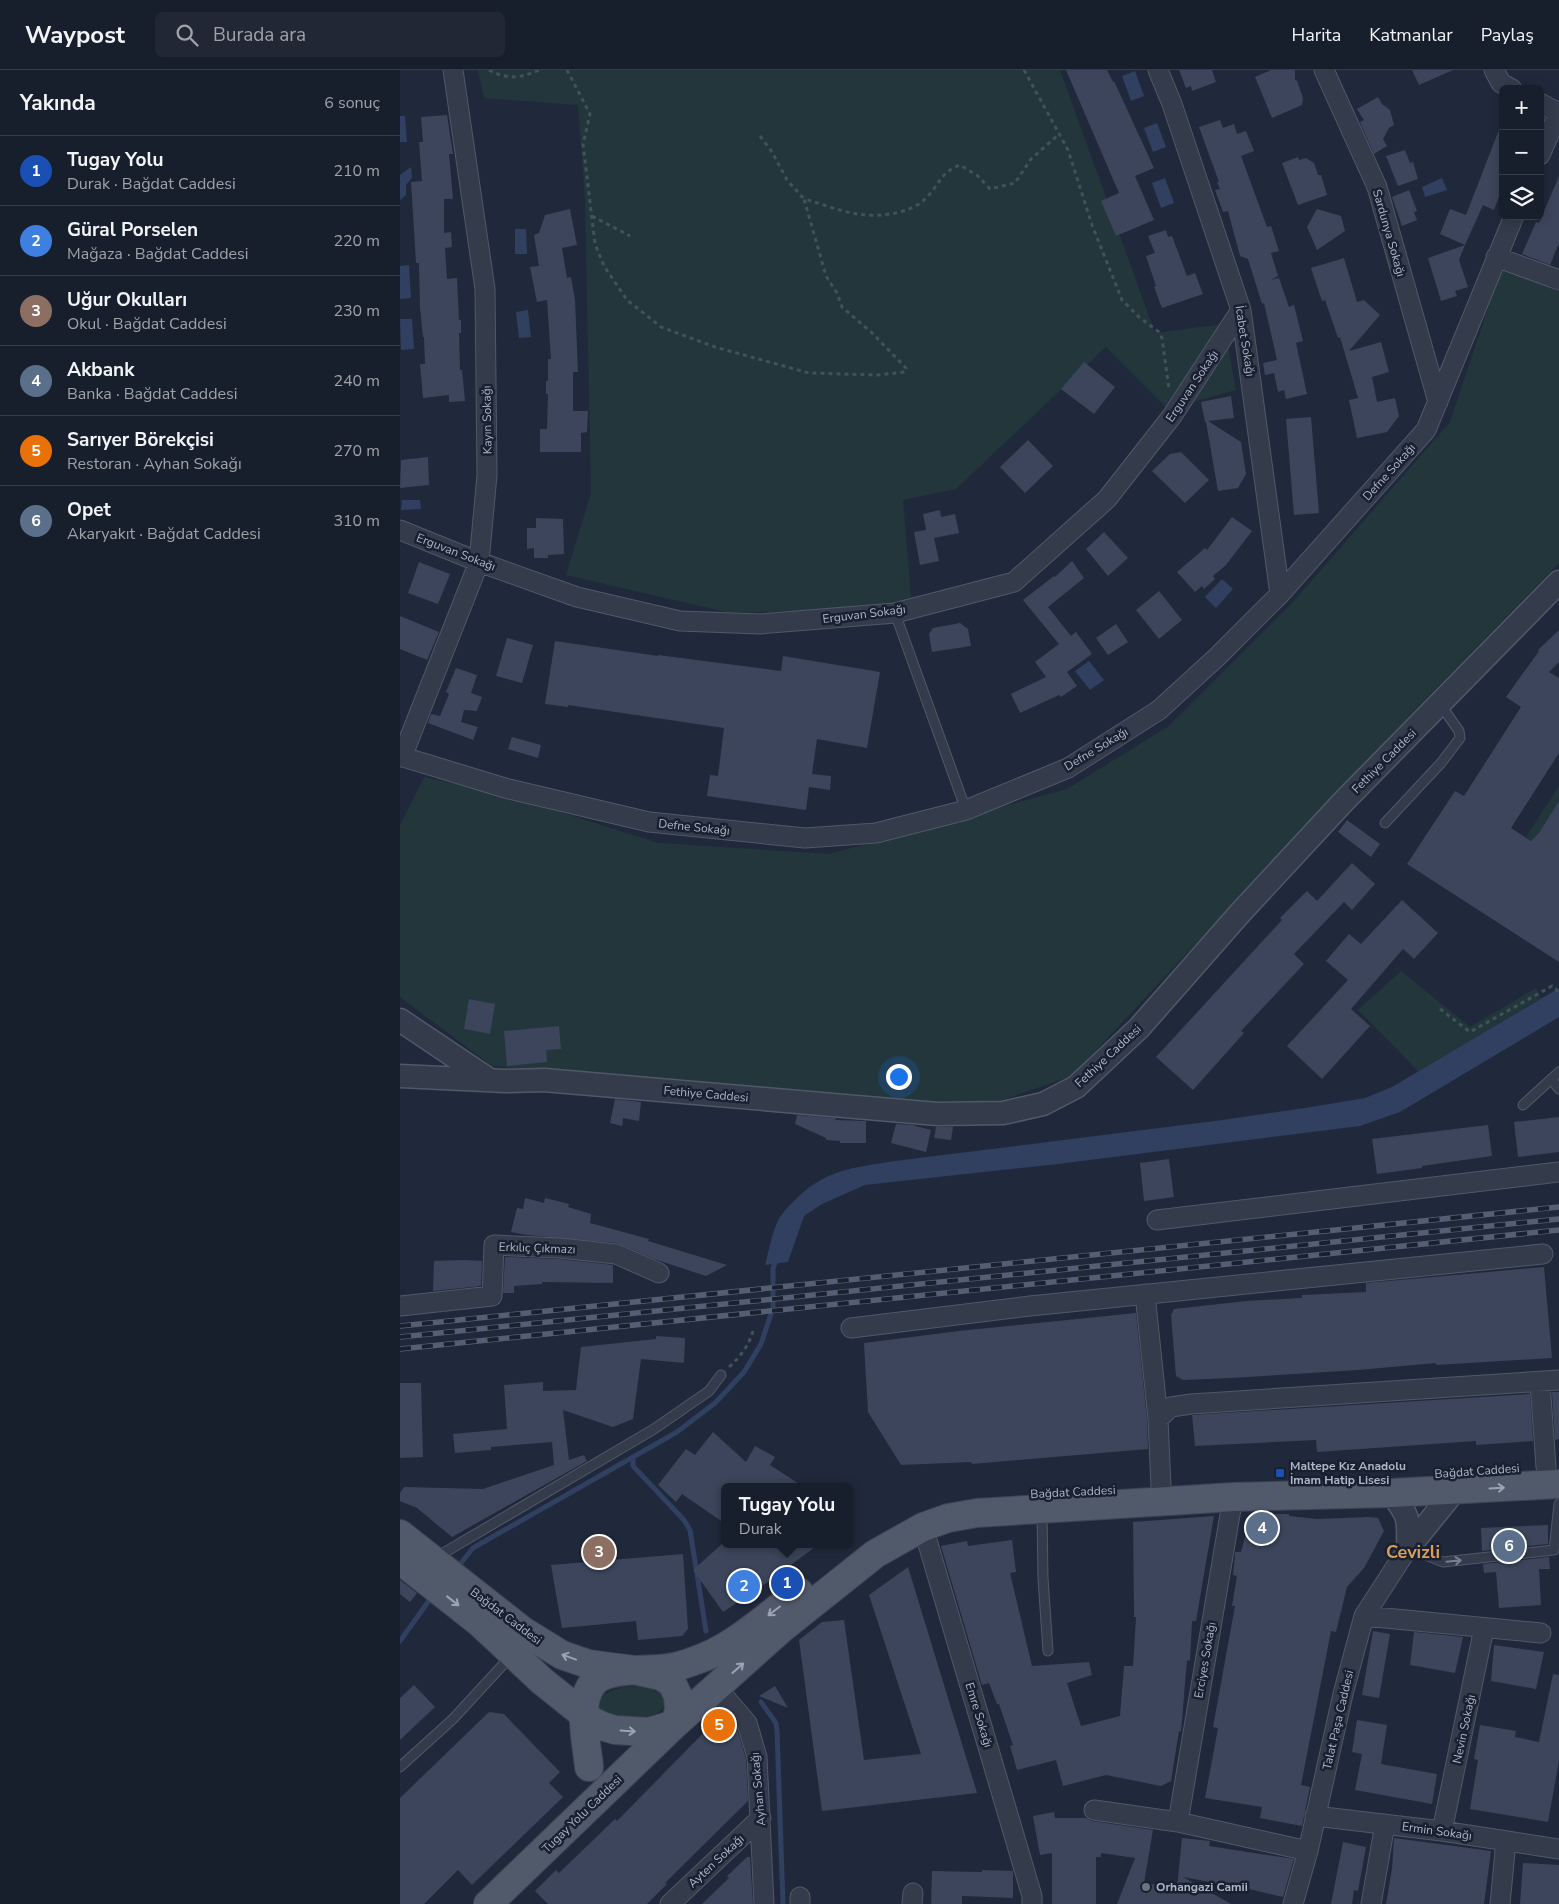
<!DOCTYPE html>
<html lang="tr">
<head>
<meta charset="utf-8">
<style>
  body { margin:0; font-family:"Nunito Sans",sans-serif; background:#212734; color:#f1f3f6 }
  .controls { position:absolute; right:15px; top:15px; display:grid; overflow:hidden; border-radius:8px; box-shadow:0 2px 12px #0003 }
  .controls button { width:45px; height:45px; display:grid; place-items:center; padding:0; border:0; border-bottom:1px solid #363d48; background:#181f2c; color:#f1f3f6; font:25px sans-serif }
  .you { position:absolute; left:498px; top:1006px; width:18px; height:18px; margin:-12px; border:4px solid #fff; border-radius:50%; background:#1a73e8; box-shadow:0 0 0 8px #1a73e833 }
  .badge { display:grid; place-items:center; width:32px; height:32px; border-radius:50%; background:#7ca1ff; color:#fff; font-size:16px; font-weight:700 }
  .pin { position:absolute; translate:-50% -50%; border:2px solid #fff; box-shadow:0 1px 5px #0006 }
  .popup { position:absolute; left:321px; top:1413px; width:132px; height:65px; box-sizing:border-box; display:grid; place-content:center; border-radius:8px; background:#181f2c; filter:drop-shadow(0 1px 4px #0005); font-size:16px; white-space:nowrap; color:#9fa2a9 }
  .popup b { font-size:19px; color:#f1f3f6 }
  .popup::after { content:''; position:absolute; left:50%; top:100%; margin-left:-10px; border:10px solid transparent; border-top-color:#181f2c }
  .list { margin:0; padding:0; list-style:none }
  h2 { display:flex; justify-content:space-between; align-items:center; height:65px; margin:0; padding:0 20px; font-size:21px }
  h2 small { font-size:16px; font-weight:400; color:#9fa2a9 }
  .list li { display:grid; grid-template-columns:32px 1fr auto; gap:15px; align-items:center; box-sizing:border-box; height:70px; padding:0 20px; border-top:1px solid #363d48 }
  .list b { display:block; font-size:19px; white-space:nowrap }
  .list p { margin:0; font-size:16px; white-space:nowrap; color:#9fa2a9 }
  .list em { font-size:16px; font-style:normal; color:#9fa2a9 }
  .icon { flex:none; width:28px; height:28px; fill:none; stroke:currentColor; stroke-width:2; stroke-linecap:round; stroke-linejoin:round }
  .map { position:relative; flex:none; width:1159px; height:1834px; overflow:hidden }
  header { display:flex; align-items:center; gap:30px; box-sizing:border-box; height:70px; padding:0 25px; background:#181f2c; border-bottom:1px solid #363d48 }
  header strong { font-size:24px }
  nav { display:flex; gap:28px; margin-inline-start:auto; font-size:18px }
  .search { width:350px; height:45px; background:#212734; display:flex; align-items:center; gap:12px; box-sizing:border-box; padding:0 18px; border-radius:8px; color:#9fa2a9; font-size:19px }
  main { display:flex }
  aside { flex:1; background:#181f2c }
  .map>svg:first-child { display:block }
</style>
</head>
<body>
<header>
<strong>Waypost</strong>
<div class="search"><svg class="icon" aria-label="search" viewBox="0 0 24 24"><circle cx="10" cy="10" r="6"/><path d="M15 15l6 6"/></svg>Burada ara</div>
<nav><a>Harita</a><a>Katmanlar</a><a>Paylaş</a></nav>
</header>
<main>
<aside>
<h2>Yakında<small>6 sonuç</small></h2>
<ul class="list">
<li><span class="badge" style="background:#1a4fb4">1</span><div><b>Tugay Yolu</b><p>Durak · Bağdat Caddesi</p></div><em>210 m</em></li>
<li><span class="badge" style="background:#3f7fe0">2</span><div><b>Güral Porselen</b><p>Mağaza · Bağdat Caddesi</p></div><em>220 m</em></li>
<li><span class="badge" style="background:#8d6e63">3</span><div><b>Uğur Okulları</b><p>Okul · Bağdat Caddesi</p></div><em>230 m</em></li>
<li><span class="badge" style="background:#5c6f8a">4</span><div><b>Akbank</b><p>Banka · Bağdat Caddesi</p></div><em>240 m</em></li>
<li><span class="badge" style="background:#e8710a">5</span><div><b>Sarıyer Börekçisi</b><p>Restoran · Ayhan Sokağı</p></div><em>270 m</em></li>
<li><span class="badge" style="background:#5c6f8a">6</span><div><b>Opet</b><p>Akaryakıt · Bağdat Caddesi</p></div><em>310 m</em></li>
</ul>
</aside>
<div class="map">
<svg width="1159" height="1834" viewBox="0 0 1159 1834">
  <rect width="100%" height="100%" fill="#20293b"/>
  <path fill="#22363c" d="M78,0h582l95,263 69,-9 12,66 -68,19 -62,-62 -150,142 -53,11 9,108 -182,5 -164,-38 25,-82 -6,-293 -7,-95 -94,-7z
    M1101,199l58,22v272l-146,149 -341,364 -76,26 -49,4 -455,-40 -92,-69v-172l24,-48 89,20 145,46 171,11 238,-65 102,-63 124,-124 157,-180z
    M1159,716v73l-33,-22z
    M1001,901l69,56 66,-39 5,10 -122,74 -61,-62z
    M243,1616l17,7 6,7c-3,14 -20,22 -34,20 -12,-1 -24,-6 -35,-9l4,-16 21,-8z"/>
  <path fill="#313f61" d="M735,1l9,25 -13,5 -9,-25z
    M0,46h5l2,26h-7z
    M757,53l9,24 -13,5 -9,-24z
    M11,97l1,11 -6,7v10l-6,5v-25z
    M765,108l9,25 -13,5 -9,-25z
    M1042,108l5,12 -22,7 -3,-10z
    M115,159h11l1,25h-12z
    M9,195l2,33 -11,1v-33z
    M128,240l3,27 -12,1 -3,-26z
    M0,249h12l2,30 -13,1z
    M2,430h18l1,9 -20,1z
    M822,509l11,10 -17,19 -11,-11z
    M689,591l15,19 -14,10 -15,-19z
    M1159,918v29l-159,95 -40,14 -302,38 -193,21 -43,19 -18,12 -16,46 -23,3c4,-14 6,-29 12,-42 3,-8 10,-15 16,-21 32,-33 59,-34 102,-41l320,-40 90,-13 60,-10 27,-11z"/>
  <g fill="none" stroke-linecap="round" stroke-linejoin="round">
    <path stroke="#313f61" stroke-width="5" d="M233,1387v9l51,54 6,10 16,101
      M57,1498l16,-20 204,-116 38,-29 29,-31 17,-28 12,-36v-39l3,-11
      M0,1571l33,-46
      M361,1632l15,21 1,8 6,173"/>
  </g>
  <path fill="#3c455b" d="M666,0h41l6,12 1,-1 40,87 -19,8 19,44 -38,16 -15,-35 18,-8z
    M779,0h33l4,12 -24,9 -1,-5 -5,2z
    M871,0h24v10l2,1 6,17 -1,7 -30,13 -17,-41z
    M1012,0h41l-34,15z
    M978,27l4,7 8,6 4,15 -5,3 -6,11 4,7 -13,8 -14,-32 4,-2 -7,-11z
    M47,45l6,39h-4l4,45h-9v34l7,-1 1,15 -7,1 2,31 10,-1 2,42h2v13h-2l1,37h2l3,31 -16,1v-7l-26,3 -3,-34h5l-1,-27h-1l-3,-29 -1,-45h-3l-5,-81 11,-1 -3,-39h4l-2,-25z
    M820,50l3,8 11,-4 3,10 9,-3 8,20 -13,5 26,71 4,-1 8,25 -8,2 7,23 -7,4 8,-2 10,29 5,-2 9,36 -7,2 11,51 -21,5 -2,-9 -6,2 -4,-19 -9,2 -2,-12 14,-3 -13,-57 -2,1 -14,-45 -8,-3 -12,-45 -5,1 -8,-22 5,-1 -3,-7h2l-20,-55z
    M1102,52l1,64 -9,24 -11,-5 -18,40 -25,-11 10,-25 16,6z
    M1005,80l5,13 3,-1 5,17 -20,7 -12,-30z
    M898,87l1,3 7,-2 8,5 4,12h3l6,20 -29,10 -16,-42z
    M1159,106v67l-9,22 -28,-11 14,-32 3,1z
    M1009,120l8,21 -3,1 3,8 -15,6 -10,-29z
    M170,139l7,36 -15,3 5,30 4,-1 4,23 3,72h-5v39h15l-1,21 -6,1v19h-41v-23h7l1,-35h-2v-13h2v-22h3l-4,-59 -10,2 -7,-35 9,-1 -5,-31 5,-2 6,-18z
    M917,139l24,7 4,15 -28,19 -10,-23z
    M766,160l2,7 4,-1 15,40 8,-3 8,21 -41,14 -8,-21 2,-1 -10,-30 9,-3 -7,-17z
    M1065,175l-6,15 9,27 -13,4 2,5 -16,5 -13,-43z
    M944,188l13,44 7,-2 16,15 -31,36 32,-9 8,30 -17,5 5,25 18,-4 4,18 -12,16 -30,6 -8,-38 9,-2 -18,-61 -2,1 -13,-38 -3,1 -11,-33z
    M684,292l31,25 -21,27 -33,-25z
    M831,326l3,22 -26,3 33,21 5,32 -8,14 -20,3 -12,-69h-1l-4,-20z
    M911,347l8,96 -25,2 -8,-96z
    M628,370l25,26 -28,27 -25,-26z
    M781,382l28,28 -24,23 -33,-32 18,-17z
    M28,387l1,28 -29,3 1,-28z
    M540,440l1,7 14,-3 4,19 -25,5 5,23 -19,4 -6,-33 12,-2 -3,-16z
    M832,447l20,14 -26,34 -13,11 2,3 -11,10 -2,-3 -7,6 -18,-20 28,-24 2,2z
    M136,448l27,1 1,35 -16,1v3h-14v-10l-7,1v-21h9z
    M704,462l24,26 -20,18 -22,-27z
    M672,491l12,17 -36,29 23,29 5,-4 16,22 -25,18 10,14 -16,11 -2,-2 -39,18 -9,-19 35,-17 -11,-15 24,-18 -36,-44 31,-24 1,1z
    M19,492l31,12 -12,30 -30,-11z
    M759,521l23,29 -23,19 -23,-29z
    M0,546l39,16 -12,28 -27,-11z
    M560,553l8,6 3,17 -39,6 -3,-18 4,-6z
    M716,554l12,18 -20,13 -12,-17z
    M1159,560v32l-10,10 10,6v75l-48,75 20,13 8,-8 20,-32v161l-152,-98 48,-73 9,5 57,-89 -15,-10 33,-46 -1,-1z
    M107,568l26,7 -11,38 -26,-7z
    M155,571l103,15v-1l123,16 2,-15 97,16 -13,76 -50,-9 -5,35 19,2 -1,14 -21,-3 -3,23 -99,-14 3,-21 8,1 6,-48 -156,-23v2l-23,-3z
    M56,598l21,7 -6,18 11,4 -5,14 -13,-1 -3,12 17,5 -5,13 -45,-17 3,-9 9,2 9,-22 -3,-2z
    M112,667l29,8 -3,13 -30,-9z
    M947,750l33,24 -9,13 -33,-25z
    M952,793l23,21 -23,26 -8,-8 -50,52 10,10 -63,67 3,2 -51,57 -37,-33 126,-137 -2,-2 27,-27 10,10z
    M1002,830l36,33 -24,26 -11,-10 -52,60 19,17 -48,53 -35,-33 61,-66 -22,-19 23,-27 12,10z
    M69,929l26,5 -5,30 -26,-5z
    M159,956l2,23 -15,1 1,12 -40,4 -3,-35z
    M215,1029l26,3 -2,19 -16,-3 -1,8 -12,-3z
    M397,1045l39,3 -1,2 31,1v22h-26v-2l-14,-1v-2l-31,-14z
    M1159,1047v35l-41,5 -4,-35z
    M496,1054l16,1 19,5 -5,22 -35,-9z
    M1088,1055l4,31 -70,10v2l-45,6 -5,-35z
    M536,1057h17l-2,13 -17,-2z
    M769,1089l5,38 -30,4 -4,-38z
    M125,1128l19,5 1,-5 24,6 -1,3 23,7 -1,9 59,16 -1,2 79,24 -21,11 -52,-17 -37,-16 -90,-8 -16,-3 6,-24 6,1z
    M105,1187l54,2 54,6v18l-71,-1v2l-28,2v7h-11z
    M64,1190l18,1 -1,25 -48,5 1,-30z
    M1144,1197l8,91 -116,7v-2l-78,7 -127,8 -48,2 -7,-4 -5,-61 3,-6 72,-8 56,-3v-3l64,-3v-9z
    M736,1243l11,107 1,29 -176,15 -1,-2 -70,3 -33,-53 -4,-69 95,-12z
    M256,1266l29,2 -1,25 -43,-4 -8,60 -20,8 -50,-17 6,50 15,-5 3,6 -135,76 -35,-29 -17,-7v-8l4,-6 79,2 71,-24 -2,-23 -61,5v3l-36,3 -2,-19 54,-5 -3,-44 39,-3v9l33,-1 5,-43 75,-8z
    M0,1313h21l2,74 -23,1z
    M1152,1322h7v47l-4,1z
    M1130,1324l3,47 -57,4v-4l-159,11 -1,-12 -121,6 -3,-31z
    M313,1362l33,30 9,-16 20,11 -5,8 34,22h-80v36l-42,-29 -6,8 -18,-17 28,-36 9,6z
    M851,1444h38v2l28,3 52,-2 9,1 6,13 -20,37 -17,19 -11,45 -5,-1 -30,154 9,2 -8,39 -42,-8 2,-11 -57,-9 13,-70 -5,-1 22,-121h-3l5,-30 -4,-1 2,-20v-3h6z
    M814,1446l-18,105h-4l-2,40 -3,-1 -6,72 -2,-1 -8,50 -10,5 -55,-11 -43,11 -7,-26 -39,10 -7,-24 3,-1 -14,-41h-2l-8,-21 -7,2 -41,-139 26,-5 1,5 44,-6 4,32 -6,1 22,93 57,-4 3,13 -25,8 14,43 39,-10 4,-50h9l3,-49h-2l-1,-95z
    M1148,1455v19l-66,7 -1,-23z
    M322,1474h97l-48,36 -48,32 -30,-42z
    M283,1484l5,75 -6,7 -44,4 -2,-19 -74,7 -11,-63z
    M1149,1487l1,12h-11l2,36 -42,3 -3,-36 -12,1 -1,-9z
    M508,1497l69,226 -155,18 -23,-171 23,-18 22,-2 20,140 57,-6 -52,-159z
    M0,1510l17,13 -7,9 -10,-8z
    M973,1561l17,3 -11,64 -17,-3z
    M1014,1562l49,5 -8,36 -45,-8z
    M1094,1575l50,7 -8,37 -45,-8z
    M1153,1604l6,1v86l-11,61 -78,-13 8,-49 -4,-1 6,-34 36,6 -1,6 24,5z
    M14,1615l21,22 -35,33v-42z
    M375,1616l13,22 -29,-12z
    M89,1642l15,2 56,58 -11,11 14,14 -91,88 -14,-15 -34,34h-24v-106z
    M323,1643l14,15 9,31 2,42 -83,82 2,1 -20,20h-99l-13,-13 21,-21 3,3 56,-54 2,2z
    M957,1650l30,5 -6,39 56,10 -5,30 -77,-14 7,-36 -10,-2z
    M654,1742l1,6h31l6,3 61,9 -9,53 33,5 5,-50 28,3 -1,5 85,13 -11,38 -30,-7 -70,-13 48,27h-114l18,-46 -34,-5v4h-5v47h-44v-51l-12,2 -7,-39z
    M994,1768l97,13 -7,53h-98l6,-35z
    M943,1772l23,5 -8,44 -4,-1 -2,14h-21z
    M347,1787h3l3,47h-51l27,-26 -2,-2z
    M1123,1793l36,2v39h-39z
    M582,1800l31,1v27l-51,-2v8h-31l1,-33 50,1z"/>
  <g fill="none" stroke-linecap="round" stroke-linejoin="round">
    <g stroke="#515869" stroke-width="11">
      <path id="service" d="M495,543l71,197
        M985,753l56,-60 19,-25 -1,-7 -19,-27
        M1151,1009l8,10
        M1123,1035l36,-33
        M642,1441l1,67 5,73
        M1008,1478l35,14 111,-12 5,-46
        M35,1488l219,-129 55,-38 12,-16
        M0,1697l53,-48 58,-63"/>
    </g>
    <g stroke="#515869" stroke-width="21">
      <path id="minor" d="M758,0l14,34 69,206 39,284
        M924,0l53,117 61,215
        M1094,0l7,13 11,6
        M1140,33l19,10
        M1140,85l19,-43
        M1096,187l63,23
        M0,460l79,32 98,35 103,24 80,3 135,-11 119,-31 93,-83 65,-83 69,-106
        M0,686l105,32 144,34 156,16 71,-5 90,-23 102,-42 91,-58 58,-53 63,-63 146,-164 88,-214
        M2,687l77,-195 8,-87 -2,-186 -32,-219
        M757,1150l402,-48
        M745,1224l13,125
        M0,1236l92,-10 2,-51 66,3 56,6 43,19
        M451,1258l179,-22 513,-52
        M1140,1312l6,85
        M761,1417l-3,-68 13,-12 20,-3 368,-24
        M523,1457l109,369v8
        M964,1546l177,17
        M316,1617l31,36 10,34 7,147
        M694,1740l84,12 130,29
        M915,1746l127,15 117,18
        M778,1752l55,-325
        M1042,1761l42,-203
        M270,1834l91,-86
        M400,1834v-7
        M512,1834l1,-11
        M893,1834l15,-53 35,-157 21,-78 44,-68
        M971,1834l14,-80
        M1100,1834l6,-63"/>
    </g>
    <g stroke="#515869" stroke-width="25">
      <path id="tertiary" d="M0,950l88,59
        M0,1006l105,5 39,-1 393,34 66,-1 40,-9 33,-17 63,-59 102,-116 102,-110 216,-220
        M991,1423c18,22 18,26 17,55
        M1008,1478l47,-58"/>
    </g>
    <g stroke="#3d4454" stroke-width="30">
      <path id="primary" d="M0,1464l123,97 39,24 26,9 46,6 27,6 11,7 6,13 1,14 -4,14
        M0,1490l80,63 62,58 50,40 10,5 13,4 34,2 26,-8 106,-95 94,-75 48,-27 25,-9 29,-5 256,-16 158,-4 168,-9
        M189,1697c-2,-23 -13,-66 5,-85 14,-15 54,-11 74,-14 8,-1 18,-4 26,-7 40,-13 72,-45 105,-69
        M88,1834l186,-179"/>
    </g>
    <path stroke="#405359" stroke-width="3" stroke-dasharray="4 4" stroke-linecap="butt" d="M89,0c18,10 32,8 50,0
      M167,0l23,44 -7,30 12,100 9,22 23,34 34,27 54,20 94,26 69,2 27,-3 1,-4 -34,-35 -30,-26 -5,-14 -11,-17 -22,-77c16,4 32,11 48,14 22,5 57,2 73,-14 15,-14 14,-26 35,-34l18,11 12,13 25,-6 16,-24 27,-24
      M624,0l44,80 24,75 30,75 17,17 20,15 3,6 7,51
      M360,66l12,16 15,28 17,19
      M192,146l38,20
      M1040,939l30,23 82,-46 4,3 3,5
      M329,1297c13,-12 21,-23 25,-40"/>
    <use href="#service" stroke="#343b4b" stroke-width="9"/>
    <use href="#minor" stroke="#343b4b" stroke-width="19"/>
    <use href="#tertiary" stroke="#343b4b" stroke-width="22"/>
    <use href="#primary" stroke="#515a6b" stroke-width="28"/>
    <g stroke="#555e72" stroke-width="5.5">
      <path id="rail" d="M0,1256l1159,-119
        M0,1267l1159,-118
        M0,1279l1159,-119"/>
    </g>
    <use href="#rail" stroke="#192030" stroke-width="4" stroke-dasharray="11" stroke-linecap="butt"/>
  </g>
  <defs><path id="oneway-shaft" d="M-6 0H5M1.5-3L5.5 0L1.5 3" fill="none" stroke-width="1.6" stroke-linecap="round" stroke-linejoin="round" transform="scale(1.25)"/></defs>
  <g stroke="#9ba3b5">
    <use href="#oneway-shaft" transform="translate(1097 1418) rotate(-3)"/>
    <use href="#oneway-shaft" transform="translate(53 1531) rotate(38)"/>
    <use href="#oneway-shaft" transform="translate(374 1541) rotate(143)"/>
    <use href="#oneway-shaft" transform="translate(169 1587) rotate(-160)"/>
    <use href="#oneway-shaft" transform="translate(338 1598) rotate(-41)"/>
    <use href="#oneway-shaft" transform="translate(228 1661) rotate(4)"/>
  </g>
  <use stroke="#777e8f" href="#oneway-shaft" transform="translate(1054 1491) rotate(-6)"/>
  <rect fill="#1a4fb4" stroke="#192030" stroke-width="2" x="875" y="1398" width="10" height="10" rx="2.5"/>
  <circle fill="#6b7280" stroke="#192030" stroke-width="2" cx="746" cy="1817" r="5"/>
  <g text-anchor="middle" dominant-baseline="central" stroke-width="5" stroke-linejoin="round" paint-order="stroke">
    <g font-size="12" fill="#aeb5c7" stroke="#192030">
      <text transform="translate(989 163) rotate(74)">Sardunya Sokağı</text>
      <text transform="translate(845 271) rotate(81)">İcabet Sokağı</text>
      <text transform="translate(792 316) rotate(-56)">Erguvan Sokağı</text>
      <text transform="translate(87 350) rotate(-91)">Kayın Sokağı</text>
      <text transform="translate(989 402) rotate(-48)">Defne Sokağı</text>
      <text transform="translate(56 482) rotate(21)">Erguvan Sokağı</text>
      <text transform="translate(464 544) rotate(-7)">Erguvan Sokağı</text>
      <text transform="translate(696 679) rotate(-31)">Defne Sokağı</text>
      <text transform="translate(984 691) rotate(-45)">Fethiye Caddesi</text>
      <text transform="translate(294 757) rotate(6)">Defne Sokağı</text>
      <text transform="translate(708 986) rotate(-43)">Fethiye Caddesi</text>
      <text transform="translate(306 1024) rotate(5)">Fethiye Caddesi</text>
      <text transform="translate(137 1178) rotate(2)">Erkılıç Çıkmazı</text>
      <text transform="translate(1077 1401) rotate(-4)">Bağdat Caddesi</text>
      <text transform="translate(673 1422) rotate(-3)">Bağdat Caddesi</text>
      <text transform="translate(106 1546) rotate(37)">Bağdat Caddesi</text>
      <text transform="translate(805 1590) rotate(-80)">Erciyes Sokağı</text>
      <text transform="translate(579 1645) rotate(73)">Emre Sokağı</text>
      <text transform="translate(938 1650) rotate(-77)">Talat Paşa Caddesi</text>
      <text transform="translate(1064 1659) rotate(-78)">Nevin Sokağı</text>
      <text transform="translate(358 1719) rotate(-95)">Ayhan Sokağı</text>
      <text transform="translate(182 1744) rotate(-44)">Tugay Yolu Caddesi</text>
      <text transform="translate(1037 1761) rotate(8)">Ermin Sokağı</text>
      <text transform="translate(316 1791) rotate(-43)">Ayten Sokağı</text>
    </g>
    <g font-size="12" font-weight="bold" fill="#aeb5c7" stroke="#192030" text-anchor="start">
      <text x="890" y="1396">Maltepe Kız Anadolu<tspan x="890" dy="14">İmam Hatip Lisesi</tspan></text>
      <text x="756" y="1817">Orhangazi Camii</text>
    </g>
    <g font-size="18" font-weight="bold" fill="#db9e56" stroke="#192030">
      <text x="1013" y="1482">Cevizli</text>
    </g>
  </g>
</svg>
<div class="controls">
<button>+</button>
<button>−</button>
<button><svg class="icon" aria-label="layers" viewBox="0 0 24 24"><path d="M12 4l9 5-9 5-9-5zM3 14l9 5 9-5"/></svg></button>
</div>
<div class="you"></div>
<div class="pin badge" style="left:387px;top:1513px;background:#1a4fb4">1</div>
<div class="popup"><b>Tugay Yolu</b>Durak</div>
<div class="pin badge" style="left:344px;top:1516px;background:#3f7fe0">2</div>
<div class="pin badge" style="left:199px;top:1482px;background:#8d6e63">3</div>
<div class="pin badge" style="left:862px;top:1458px;background:#5c6f8a">4</div>
<div class="pin badge" style="left:319px;top:1655px;background:#e8710a">5</div>
<div class="pin badge" style="left:1109px;top:1476px;background:#5c6f8a">6</div>
</div>
</main>
</body>
</html>
